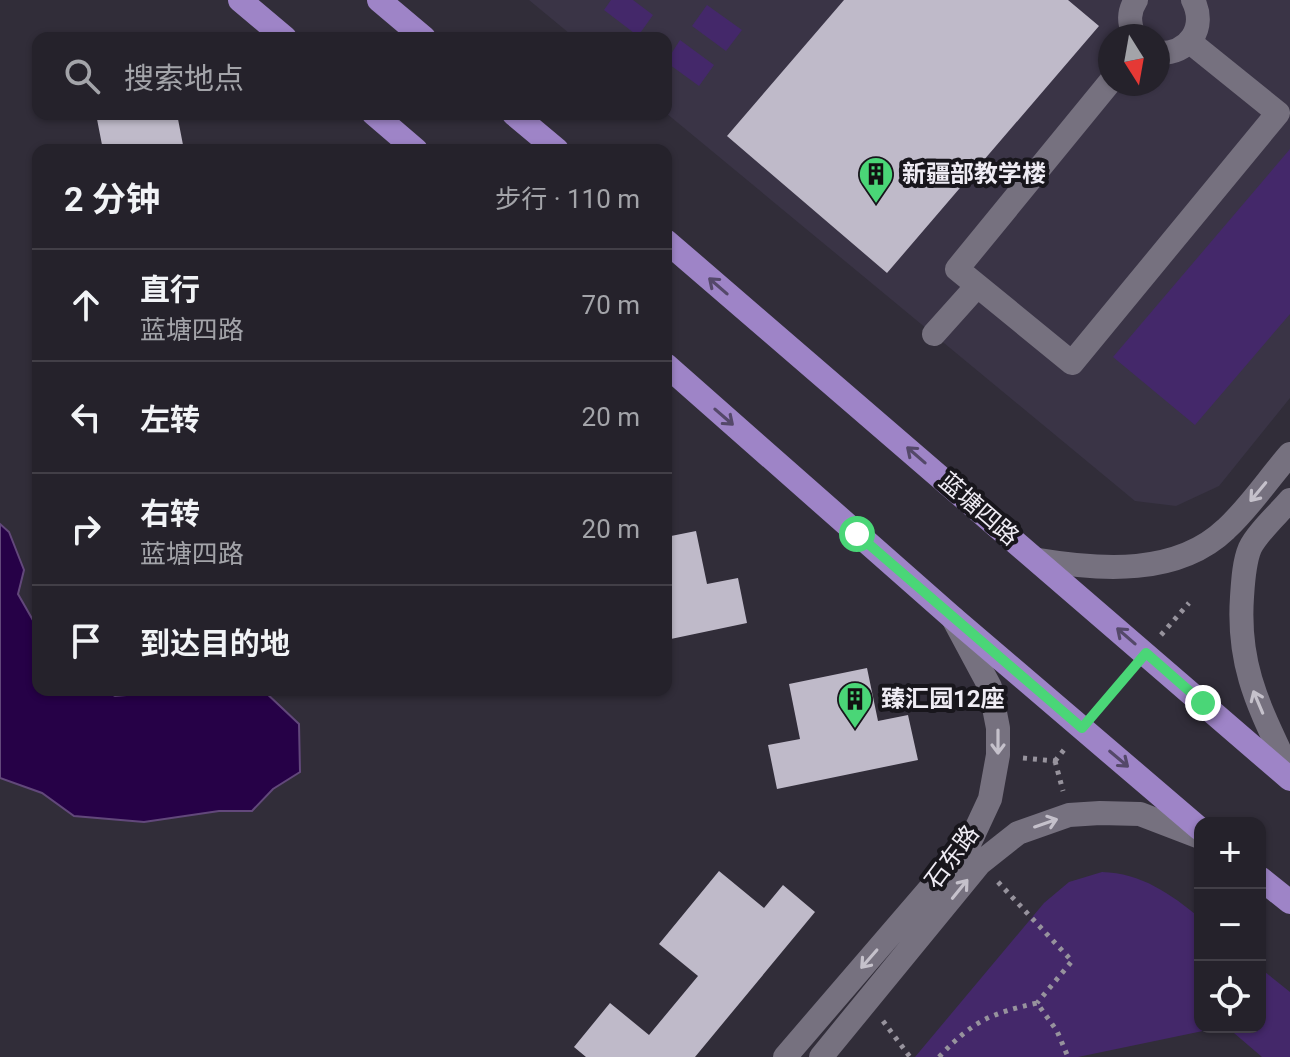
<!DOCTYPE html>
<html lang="zh">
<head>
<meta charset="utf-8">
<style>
  body { margin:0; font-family:Roboto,"Noto Sans SC",sans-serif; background:#312f37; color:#f1f3f6 }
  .controls { position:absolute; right:24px; bottom:24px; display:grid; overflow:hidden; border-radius:16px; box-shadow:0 2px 6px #0004 }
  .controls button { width:72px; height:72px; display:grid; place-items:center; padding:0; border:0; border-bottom:2px solid #423f47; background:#25222b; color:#f1f3f6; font:40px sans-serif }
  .compass { position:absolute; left:1098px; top:24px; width:72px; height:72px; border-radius:50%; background:#25222b; box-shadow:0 2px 6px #0004; rotate:169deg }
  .stop { position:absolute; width:24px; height:24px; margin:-18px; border:6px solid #4ad677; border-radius:50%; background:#fff }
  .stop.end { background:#4ad677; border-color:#fff; box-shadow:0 2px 8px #0008 }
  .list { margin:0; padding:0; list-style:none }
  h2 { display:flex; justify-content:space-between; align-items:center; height:104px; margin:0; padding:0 32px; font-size:34px }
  h2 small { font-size:26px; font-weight:400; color:#a3a4a9 }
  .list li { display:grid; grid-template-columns:52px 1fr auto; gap:24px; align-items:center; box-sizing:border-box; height:112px; padding:0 32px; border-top:2px solid #423f47 }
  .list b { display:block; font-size:30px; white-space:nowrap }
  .list p { margin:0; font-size:26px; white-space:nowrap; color:#a3a4a9 }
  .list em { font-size:26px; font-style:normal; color:#a3a4a9 }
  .icon { flex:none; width:44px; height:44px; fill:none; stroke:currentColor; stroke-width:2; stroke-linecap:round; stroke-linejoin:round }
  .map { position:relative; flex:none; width:1290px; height:1057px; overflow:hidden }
  .search { position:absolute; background:#25222b; box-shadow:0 2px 6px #0004; left:32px; top:32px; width:640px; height:88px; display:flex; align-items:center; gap:20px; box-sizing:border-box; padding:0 28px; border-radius:16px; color:#a3a4a9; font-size:30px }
  .panel { position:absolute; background:#25222b; box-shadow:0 2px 6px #0004; left:32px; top:144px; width:640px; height:552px; border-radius:16px }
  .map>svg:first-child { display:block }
</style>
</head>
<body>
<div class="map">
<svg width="1290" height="1057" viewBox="0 0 1290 1057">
  <rect width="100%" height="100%" fill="#312d39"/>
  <path fill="#3a3446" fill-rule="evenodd" d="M529,0h761v398l-71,88 -43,20 -41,-5 -469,-388v-75h-91zM1110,36h48v48h-48z"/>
  <path fill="#44286a" d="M611,0h22l20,15 -15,21 -34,-26z
    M707,5l35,25 -16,21 -34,-25z
    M680,40l34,25 -15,21 -33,-24z
    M1290,149v165l-95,111 -82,-68z
    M1102,872c39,1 69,22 98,46v109h22l-144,30h-163l129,-154 25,-21z
    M1260,968l30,24v65h-28l-35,-30h33z"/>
  <path fill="#260147" stroke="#62487b" stroke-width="2" d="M0,524l9,8 15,38 -6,24 20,35v61h66l11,6 71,-6h77l36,34 1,48 -27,17 -21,22h-33l-75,11 -70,-6 -32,-23 -42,-15z"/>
  <path fill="#bfbac9" d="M844,0h224l31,26 -212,247 -160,-137z
    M96,114h81l7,36h-81z
    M696,531l11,53 31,-6 9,45 -81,17v-103z
    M867,668l11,53 30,-6 10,45 -141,29 -9,-44 32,-6 -11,-55z
    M719,871l45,37 19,-23 32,27 -120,145h-109l-12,-10 36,-44 39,32 49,-59 -39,-32z"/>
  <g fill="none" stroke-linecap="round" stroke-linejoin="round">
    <path stroke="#97939d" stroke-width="5" stroke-dasharray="4 6" stroke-linecap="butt" d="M1161,635l28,-32
      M1099,708l30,-35
      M1023,758l32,3
      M1055,761l12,-15
      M1055,761l8,30
      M998,882l74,79 -35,42
      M883,1021l27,36
      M939,1057c34,-36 50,-43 98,-54l20,28 11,26"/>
    <path stroke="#76717f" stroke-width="24" d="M1134,36c-5,-13 -6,-24 2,-36
      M1158,53c31,1 49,-25 35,-53
      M1110,82l-153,187 115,94 206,-250 -88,-71
      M934,334l43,-48
      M1290,500c-11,13 -33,33 -40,48 -6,14 -7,34 -8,49 -5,72 19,113 48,176
      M1039,560c61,10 138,16 187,-31 24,-22 43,-51 64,-75
      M785,1057l185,-215 20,-43 8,-44v-27l-8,-41 -37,-69
      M821,1057l159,-194 38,-30 51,-18 31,-2 40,1 60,23"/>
    <path stroke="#9e84c7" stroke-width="24" d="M240,0l45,38
      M379,0l45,38
      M374,114l42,36
      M514,114l43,36
      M666,241l624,538
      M666,365l287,253 247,211
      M1260,878l30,24"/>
  </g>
  <defs><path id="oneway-shaft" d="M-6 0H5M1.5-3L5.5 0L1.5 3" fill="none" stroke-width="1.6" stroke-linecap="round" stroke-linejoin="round" transform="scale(2)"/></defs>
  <g stroke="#544869">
    <use href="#oneway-shaft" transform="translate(718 286) rotate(-139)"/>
    <use href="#oneway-shaft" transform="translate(724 417) rotate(41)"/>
    <use href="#oneway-shaft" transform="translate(916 455) rotate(-139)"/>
    <use href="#oneway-shaft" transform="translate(1126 636) rotate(-139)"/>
    <use href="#oneway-shaft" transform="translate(1119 759) rotate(40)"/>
  </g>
  <g stroke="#c5c1cb">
    <use href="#oneway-shaft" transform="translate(1258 492) rotate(130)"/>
    <use href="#oneway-shaft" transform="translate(1258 702) rotate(-113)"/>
    <use href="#oneway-shaft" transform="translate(998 742) rotate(90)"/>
    <use href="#oneway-shaft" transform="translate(1046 823) rotate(-19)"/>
    <use href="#oneway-shaft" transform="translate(960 889) rotate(-51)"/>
    <use href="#oneway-shaft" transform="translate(869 959) rotate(131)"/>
  </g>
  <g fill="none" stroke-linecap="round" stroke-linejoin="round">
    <path stroke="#4ad677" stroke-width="10" d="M857,534l225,194 64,-75 57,50"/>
  </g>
  <defs>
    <g id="building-pin" transform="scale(1.8)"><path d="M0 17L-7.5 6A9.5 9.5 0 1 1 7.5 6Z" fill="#4ad677" stroke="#18161c"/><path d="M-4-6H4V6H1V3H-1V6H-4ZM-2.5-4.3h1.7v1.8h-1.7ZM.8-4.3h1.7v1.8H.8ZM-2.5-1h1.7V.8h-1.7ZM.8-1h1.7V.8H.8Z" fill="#111"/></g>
  </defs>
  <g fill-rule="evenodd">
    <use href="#building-pin" x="876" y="174"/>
    <use href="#building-pin" x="855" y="699"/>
  </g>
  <g text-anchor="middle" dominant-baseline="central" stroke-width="8" stroke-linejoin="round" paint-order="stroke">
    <g font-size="24" font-weight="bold" fill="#efecf4" stroke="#18161c" text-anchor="start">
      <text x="902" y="174">新疆部教学楼</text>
      <text x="881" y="699">臻汇园12座</text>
    </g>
    <g font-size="24" fill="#efecf4" stroke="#18161c">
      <text transform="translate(979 509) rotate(41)">蓝塘四路</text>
      <text transform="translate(952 857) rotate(-53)">石东路</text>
    </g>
  </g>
</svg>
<div class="controls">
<button>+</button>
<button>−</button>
<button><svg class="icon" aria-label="locate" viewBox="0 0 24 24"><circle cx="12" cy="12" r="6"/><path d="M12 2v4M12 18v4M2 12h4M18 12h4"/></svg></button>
</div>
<svg class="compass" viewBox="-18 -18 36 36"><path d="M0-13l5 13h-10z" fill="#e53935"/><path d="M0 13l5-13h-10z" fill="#a3a4a9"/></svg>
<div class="stop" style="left:857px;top:534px"></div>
<div class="stop end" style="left:1203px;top:703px"></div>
<div class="search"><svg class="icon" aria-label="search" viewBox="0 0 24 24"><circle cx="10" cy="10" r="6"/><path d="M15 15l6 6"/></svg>搜索地点</div>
<section class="panel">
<h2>2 分钟<small>步行 · 110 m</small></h2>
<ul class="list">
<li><svg class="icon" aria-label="ahead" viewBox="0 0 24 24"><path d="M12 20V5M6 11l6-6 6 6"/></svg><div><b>直行</b><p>蓝塘四路</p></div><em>70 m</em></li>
<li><svg class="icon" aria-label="left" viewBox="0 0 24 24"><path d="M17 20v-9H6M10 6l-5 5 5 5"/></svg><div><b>左转</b></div><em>20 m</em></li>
<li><svg class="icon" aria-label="right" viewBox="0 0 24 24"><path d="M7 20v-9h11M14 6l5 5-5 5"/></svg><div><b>右转</b><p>蓝塘四路</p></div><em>20 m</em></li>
<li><svg class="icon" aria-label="arrive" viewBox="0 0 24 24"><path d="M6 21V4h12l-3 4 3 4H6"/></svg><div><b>到达目的地</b></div></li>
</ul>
</section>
</div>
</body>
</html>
